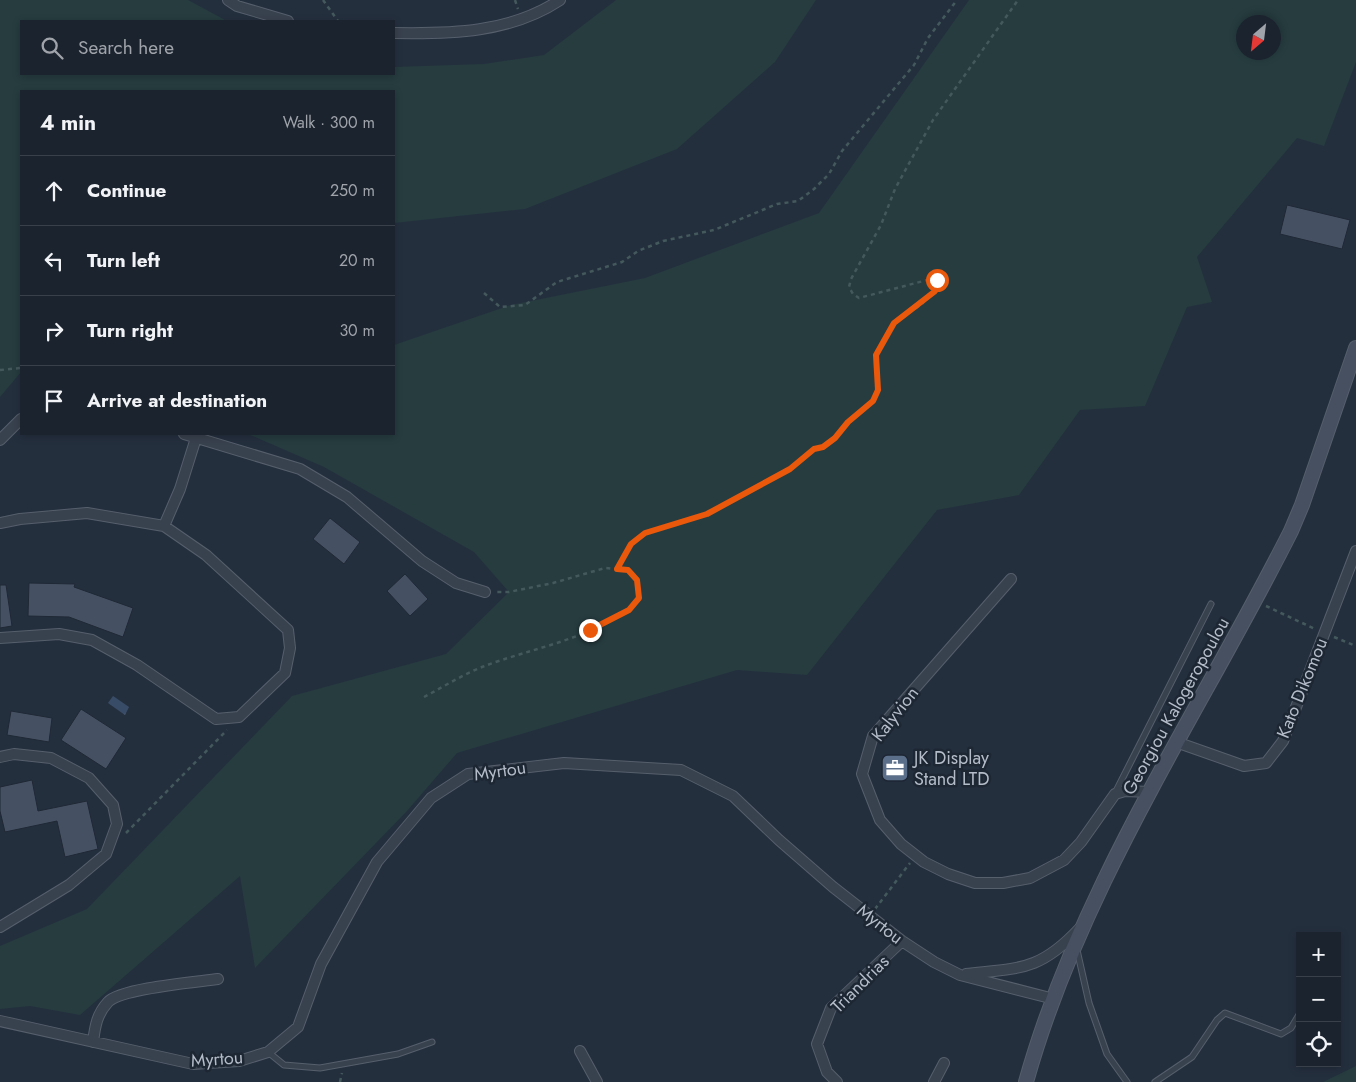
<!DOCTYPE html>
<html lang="en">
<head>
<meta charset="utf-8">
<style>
  body { margin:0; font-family:Jost,sans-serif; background:#242b36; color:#f1f3f6 }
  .controls { position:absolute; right:15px; bottom:15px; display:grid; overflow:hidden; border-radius:0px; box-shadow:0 2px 8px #0003 }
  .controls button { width:45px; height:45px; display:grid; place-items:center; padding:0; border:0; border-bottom:1px solid #39404a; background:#1b232e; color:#f1f3f6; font:25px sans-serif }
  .compass { position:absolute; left:1236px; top:15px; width:45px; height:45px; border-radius:50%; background:#1b232e; box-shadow:0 2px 8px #0003; rotate:208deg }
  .stop { position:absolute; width:15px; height:15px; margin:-11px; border:4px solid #ea580c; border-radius:50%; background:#fff }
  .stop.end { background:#ea580c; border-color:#fff; box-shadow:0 1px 5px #0008 }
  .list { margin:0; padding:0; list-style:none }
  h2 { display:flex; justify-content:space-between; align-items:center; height:65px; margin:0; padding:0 20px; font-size:21px }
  h2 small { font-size:16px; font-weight:400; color:#a0a4aa }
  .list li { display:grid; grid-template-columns:32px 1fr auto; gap:15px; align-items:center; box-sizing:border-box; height:70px; padding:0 20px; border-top:1px solid #39404a }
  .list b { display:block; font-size:19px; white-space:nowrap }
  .list em { font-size:16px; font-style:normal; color:#a0a4aa }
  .icon { flex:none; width:28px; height:28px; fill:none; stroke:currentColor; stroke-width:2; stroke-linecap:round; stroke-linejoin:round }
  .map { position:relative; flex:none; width:1356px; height:1082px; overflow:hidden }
  .search { position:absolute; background:#1b232e; box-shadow:0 2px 8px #0003; left:20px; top:20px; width:375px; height:55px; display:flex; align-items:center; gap:12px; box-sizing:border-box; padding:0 18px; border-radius:0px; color:#a0a4aa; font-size:19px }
  .panel { position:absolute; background:#1b232e; box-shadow:0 2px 8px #0003; left:20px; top:90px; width:375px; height:345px; border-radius:0px }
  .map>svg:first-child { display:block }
</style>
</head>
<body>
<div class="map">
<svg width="1356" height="1082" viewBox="0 0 1356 1082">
  <defs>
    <pattern id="water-ripples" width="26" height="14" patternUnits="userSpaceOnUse" patternTransform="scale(1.25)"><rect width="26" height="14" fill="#394c67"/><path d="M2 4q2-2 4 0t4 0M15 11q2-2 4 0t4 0" fill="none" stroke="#53647b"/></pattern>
  </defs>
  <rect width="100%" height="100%" fill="#242f3e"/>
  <path fill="#263c3f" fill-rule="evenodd" d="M0,0h188l39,21h-206v53h373v-7l90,-3 60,-9 72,-55h200l-41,62 -98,87 -152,60 -131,14v-132h-373v281l-21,25z
    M969,0h387v62l-32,84 -27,-8 -100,119 15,45 -25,5 -42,99 -65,4 -61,85 -82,15 -130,165 -70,-5 -280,83 -50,58 -152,157 -15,-92 -160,139 -50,-9 -30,3v-63l87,-37 205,-213 154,-42 63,-62 -35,-40 -150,-85 -76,-33h146v-89l117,-40 134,-27 174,-65zM1274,22v30h-30v-30z
    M1356,1066v16h-33z"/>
  <path fill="url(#water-ripples)" d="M113,696l16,11 -4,8 -17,-12z"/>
  <path fill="#455162" stroke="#1f2835" d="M1287,205l63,15 -8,29 -62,-15z
    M330,518l30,24 -16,22 -31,-25z
    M405,574l23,25 -18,17 -23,-25z
    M29,583l46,1 -1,3 59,21 -10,29 -54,-20 -41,-1z
    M0,585h6l6,41 -12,2z
    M81,709l45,29 -20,31 -45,-29z
    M11,711l41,7 -3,24 -42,-7z
    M32,780l6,31 49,-10 11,48 -33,8 -8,-36 -52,11 -5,-21v-24z"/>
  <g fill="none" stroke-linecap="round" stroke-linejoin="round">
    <g stroke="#565f6c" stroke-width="7">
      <path id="lane" d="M1115,793l96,-189
        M1077,950l12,53 18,51 20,28
        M268,1052l16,13 36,3 78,-14 34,-12
        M1155,1082l37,-25 25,-37 8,-7 56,21 10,-6 9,-15"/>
    </g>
    <g stroke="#565f6c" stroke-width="12">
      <path id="street" d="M228,0l9,6 51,15
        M394,33c57,1 116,0 166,-33
        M184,434l116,35 47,28 75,64 34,22 29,9
        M0,440l21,-21
        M0,523l20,-4 67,-6 77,13 42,29 82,75 2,18 -5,25 -46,44 -23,2 -79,-54 -45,-25 -33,-6 -59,4
        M164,526l16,-37 16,-51
        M1011,579l-138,157 -11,38 18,46 21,24 23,18 24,12 27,9h28l27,-5 34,-18 17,-18 34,-48 10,-3 24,1
        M1176,742l68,24 22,-3 17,-22 73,-190
        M0,757l14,-3 37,4 38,20 24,27 4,19 -11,30 -37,31 -69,42
        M966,974c54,-6 74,-3 114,-46
        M0,1021l193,43 46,-3 29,-9 30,-25 23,-63 56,-102 54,-64 37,-24 96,-11 117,7 52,26 46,44 54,47 69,54 32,21 26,13 94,24
        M93,1042c2,-16 4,-28 15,-40 13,-14 89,-20 110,-23
        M580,1051l17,31
        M837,1082l-10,-10 -10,-28 14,-36 71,-67
        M934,1082l10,-19"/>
    </g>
    <g stroke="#565f6c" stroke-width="16">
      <path id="secondary" d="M1026,1082c55,-197 174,-370 265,-551l11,-26 54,-157"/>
    </g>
    <path stroke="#44595c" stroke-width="2.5" stroke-dasharray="4 4" stroke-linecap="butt" d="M323,0l15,21
      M515,0l3,9
      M484,293l16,14 25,-2 32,-23 65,-20 16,-11 25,-10 51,-11 63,-26 21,-3 16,-12 15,-15 13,-23 72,-86 14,-27 29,-38
      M0,370l21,-2
      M617,569l14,-25 14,-11 62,-19 83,-45 24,-20 9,-2 12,-9 13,-16 25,-21 5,-11 -2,-35 19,-32 27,-19 17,-18 -2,-7h-6l-72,19 -6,-4 -4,-7 2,-8 30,-54 14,-36 38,-69 85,-120
      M1266,606l49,23
      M1334,637l22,9
      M424,697c19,-10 38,-22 58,-30 48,-19 123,-30 157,-69l-2,-18 -9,-10 -23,-2 -52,15 -44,9h-14
      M126,833l101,-103
      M875,909l35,-46
      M340,1082l2,-9"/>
    <use href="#lane" stroke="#38414e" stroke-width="5"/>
    <use href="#street" stroke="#38414e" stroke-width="10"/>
    <use href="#secondary" stroke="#465061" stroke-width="14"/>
  </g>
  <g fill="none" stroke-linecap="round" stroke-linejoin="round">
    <path stroke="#ea580c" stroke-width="6" d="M590,630l39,-20 10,-12 -2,-18 -9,-10 -11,-1 14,-25 14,-11 62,-19 83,-45 24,-20 9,-2 12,-9 13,-16 25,-21 5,-11 -2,-35 18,-32 40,-31 5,-6 -2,-6"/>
  </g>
  <defs>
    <g id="office-square" transform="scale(1.4375)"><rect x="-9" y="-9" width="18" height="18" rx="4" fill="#5c6f8a" stroke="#1d2633"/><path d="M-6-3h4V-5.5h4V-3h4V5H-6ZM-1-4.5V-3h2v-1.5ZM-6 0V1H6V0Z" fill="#fff"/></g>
  </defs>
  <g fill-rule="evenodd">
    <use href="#office-square" x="895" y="768"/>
  </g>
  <g text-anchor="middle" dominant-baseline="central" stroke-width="5" stroke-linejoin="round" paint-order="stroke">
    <g font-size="18" fill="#b4bcc9" stroke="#1d2633">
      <text transform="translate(1302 688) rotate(-68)">Kato Dikomou</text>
      <text transform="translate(1176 706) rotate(-61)">Georgiou Kalogeropoulou</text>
      <text transform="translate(895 714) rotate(-52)">Kalyvion</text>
      <text transform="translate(500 771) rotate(-8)">Myrtou</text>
      <text transform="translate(880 924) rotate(38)">Myrtou</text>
      <text transform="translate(860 984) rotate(-45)">Triandrias</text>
      <text transform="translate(217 1059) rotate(-4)">Myrtou</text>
    </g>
    <g font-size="18" fill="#b4bcc9" stroke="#1d2633" text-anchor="start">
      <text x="914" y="758">JK Display<tspan x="914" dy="21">Stand LTD</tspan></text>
    </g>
  </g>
</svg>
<div class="controls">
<button>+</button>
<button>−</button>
<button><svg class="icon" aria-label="locate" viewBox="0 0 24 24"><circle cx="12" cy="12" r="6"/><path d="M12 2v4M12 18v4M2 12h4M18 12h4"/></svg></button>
</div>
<svg class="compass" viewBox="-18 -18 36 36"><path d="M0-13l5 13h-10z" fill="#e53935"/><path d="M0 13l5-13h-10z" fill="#a0a4aa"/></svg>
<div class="stop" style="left:937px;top:280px"></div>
<div class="stop end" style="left:590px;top:630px"></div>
<div class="search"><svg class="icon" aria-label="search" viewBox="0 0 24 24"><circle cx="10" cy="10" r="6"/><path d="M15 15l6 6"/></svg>Search here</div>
<section class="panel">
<h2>4 min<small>Walk · 300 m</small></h2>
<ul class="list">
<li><svg class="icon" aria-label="ahead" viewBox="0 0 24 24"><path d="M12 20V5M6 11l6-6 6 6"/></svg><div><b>Continue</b></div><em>250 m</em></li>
<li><svg class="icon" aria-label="left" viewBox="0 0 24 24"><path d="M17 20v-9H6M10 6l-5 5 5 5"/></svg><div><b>Turn left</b></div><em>20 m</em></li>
<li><svg class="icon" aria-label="right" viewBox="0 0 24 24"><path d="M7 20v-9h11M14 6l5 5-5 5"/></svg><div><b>Turn right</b></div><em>30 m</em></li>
<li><svg class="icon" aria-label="arrive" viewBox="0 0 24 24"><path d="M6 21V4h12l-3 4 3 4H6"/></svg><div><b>Arrive at destination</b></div></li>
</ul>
</section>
</div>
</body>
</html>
